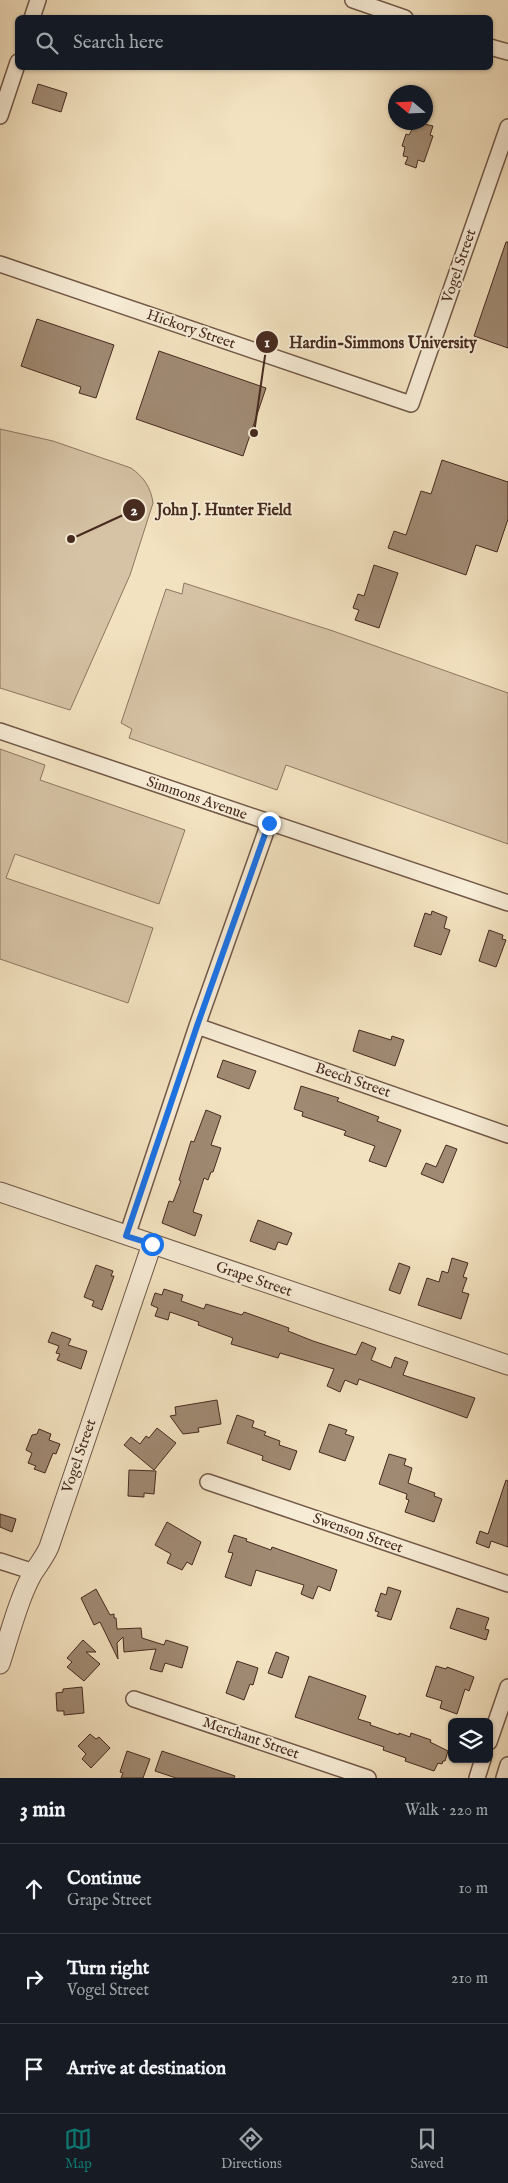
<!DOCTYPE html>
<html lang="en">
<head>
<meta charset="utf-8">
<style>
  body { margin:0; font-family:"IM FELL English",serif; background:#20242c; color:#f1f3f6 }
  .controls { position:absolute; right:15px; bottom:15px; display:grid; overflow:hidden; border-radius:8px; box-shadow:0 1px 4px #0004 }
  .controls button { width:45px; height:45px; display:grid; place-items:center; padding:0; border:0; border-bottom:1px solid #363941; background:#171b24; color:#f1f3f6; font:25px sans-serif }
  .compass { position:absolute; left:388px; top:85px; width:45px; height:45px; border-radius:50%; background:#171b24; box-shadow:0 1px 4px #0004; rotate:289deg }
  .stop { position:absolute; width:15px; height:15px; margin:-11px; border:4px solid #1a73e8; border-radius:50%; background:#fff }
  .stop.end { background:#1a73e8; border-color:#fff; box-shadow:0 1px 5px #0008 }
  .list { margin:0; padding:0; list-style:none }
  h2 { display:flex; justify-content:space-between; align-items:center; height:65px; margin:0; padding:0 20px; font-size:21px }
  h2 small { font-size:16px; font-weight:400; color:#9ea1a6 }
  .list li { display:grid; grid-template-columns:32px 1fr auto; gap:15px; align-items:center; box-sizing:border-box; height:90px; padding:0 20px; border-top:1px solid #363941 }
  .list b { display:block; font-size:19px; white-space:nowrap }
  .list p { margin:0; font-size:16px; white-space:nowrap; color:#9ea1a6 }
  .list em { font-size:16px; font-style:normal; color:#9ea1a6 }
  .icon { flex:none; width:28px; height:28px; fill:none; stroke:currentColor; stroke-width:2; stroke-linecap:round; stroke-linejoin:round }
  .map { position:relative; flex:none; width:508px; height:1778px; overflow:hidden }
  .search { position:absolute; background:#171b24; box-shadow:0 1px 4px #0004; left:15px; right:15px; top:15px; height:55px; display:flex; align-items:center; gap:12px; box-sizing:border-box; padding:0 18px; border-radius:8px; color:#9ea1a6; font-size:19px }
  .sheet { height:335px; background:#171b24 }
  nav { display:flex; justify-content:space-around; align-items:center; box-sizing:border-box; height:70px; border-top:1px solid #363941; background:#171b24; font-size:14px; color:#9ea1a6 }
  nav a { display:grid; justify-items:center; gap:2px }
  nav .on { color:#0f766e }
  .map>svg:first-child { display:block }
</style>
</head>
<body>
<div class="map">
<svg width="508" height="1778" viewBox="0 0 508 1778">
  <rect width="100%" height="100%" fill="#f3e2c0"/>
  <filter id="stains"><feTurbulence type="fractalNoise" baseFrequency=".004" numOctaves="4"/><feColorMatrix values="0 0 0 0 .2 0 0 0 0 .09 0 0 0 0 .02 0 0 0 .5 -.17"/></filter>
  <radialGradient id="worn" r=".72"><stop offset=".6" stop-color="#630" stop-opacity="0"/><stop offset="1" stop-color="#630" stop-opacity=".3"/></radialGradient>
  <path fill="#d6c3a5" stroke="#8e7662" d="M0,429l53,12 78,27c13,9 20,20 22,35l-23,72 -60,135 -70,-22z
    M184,583l149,48 175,62v151l-222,-79 -9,25 -148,-52 3,-9 -11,-6 45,-134 16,5z
    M0,749l45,16 -5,15 145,50 -26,74 -144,-50 -9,24 147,50 -25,75 -128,-44z"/>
  <path fill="#a08a73" stroke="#462a1f" d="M38,84l29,9 -6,19 -29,-9z
    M416,122l17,4 -3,9 3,1 -9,26 -6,-2 -2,8 -11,-4 3,-7 -5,-1 2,-9 -3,-1 4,-12 3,1z
    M506,242h2v106l-34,-12z
    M37,319l77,26 -18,53 -17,-5 2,-6 -60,-21z
    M159,351l107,37 -23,68 -107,-37z
    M442,460l66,22v37l-11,33 -21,-7 -10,30 -78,-27 6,-17 12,4 15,-44 10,3z
    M374,565l24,8 -19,55 -24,-8 4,-10 -6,-2 5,-14 6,2z
    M432,911l15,6 -3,11 6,2 -9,25 -27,-9 11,-33 6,2z
    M489,930l14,5 -1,4 4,1 -10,27 -17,-6z
    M359,1030l32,10 1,-4 12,4 -9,26 -42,-15z
    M223,1060l33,11 -7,18 -32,-12z
    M301,1086l38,12 -2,3 42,16 -2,4 24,9 -15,37 -17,-6 6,-15 -31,-11 2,-4 -44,-15 1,-4 -9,-3z
    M206,1110l15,6 -10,29 10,3 -8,24h-2l-3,8 -4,-2 -11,34 9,3 -7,21 -33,-13 7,-22 4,1 8,-21 -2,-1 12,-39 3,1z
    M446,1145l11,4 -14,34 -22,-9 5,-11 10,4z
    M258,1220l34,13 -5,12 -9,-3 -3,8 -25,-9z
    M452,1258l16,5 -5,14 4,1 -5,14 7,2 -8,25 -43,-14 9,-27 12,4 3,-11 6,2z
    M399,1263l11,4 -10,27 -11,-4z
    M96,1265l17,6 -2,5h3l-12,34 -10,-4 2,-5 -10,-4z
    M164,1289l19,6 -2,6 23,8 2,-5 36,11 2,-3 45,16 -1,3 25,10 43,14 6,-13 14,6 -5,12 20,8 4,-11 13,5 -5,13 72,23 -8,20 -108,-39 -2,6 -12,-5 -5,12 -13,-6 7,-17 -54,-16 -2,5 -47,-14 2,-6 -35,-13 1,-3 -29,-10 -2,8 -13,-4 3,-8 -7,-3 4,-12 7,2z
    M52,1332l19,7 -3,6 19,6 -6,18 -24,-9 3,-6 -4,-1 3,-7 -11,-4z
    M217,1400l4,24 -23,4 1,4 -16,2 -13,-18 6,-1 -1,-8z
    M237,1415l17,6 -2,6 14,5 -2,3 16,6 -1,4 18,6 -7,19 -28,-10 1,-4 -36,-13z
    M329,1424l18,6 -2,4 9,3 -9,24 -26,-9z
    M157,1428l19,15 -22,27 -30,-25 7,-8 9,7 6,-8 3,2z
    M39,1429l12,5 -2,6 11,4 -4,10 -3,-1 -8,20 -11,-4 2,-3 -8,-3 4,-10 -6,-3 6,-15 5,-1z
    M389,1454l17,5 -2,6 8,3 -4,15 27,10 -1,3 8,3 -8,23 -29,-10 4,-12 -3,-1 1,-5 -28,-10z
    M129,1470l27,1 -2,23 -10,-1v4l-16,-1z
    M506,1480l2,1v66l-17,-6 -2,7 -13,-5 4,-12 8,3z
    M0,1514l16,5 -4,13 -12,-5z
    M167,1522l34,20 -9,23 -5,-3 -5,8 -15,-7 4,-9 -16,-9z
    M234,1535l13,4 -1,2 25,9 1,-3 65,23 -7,21 -12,-5 -5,13 -12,-5 3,-9 -48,-15 -5,16 -26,-9 8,-24 -5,-1z
    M388,1587l13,4 -10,29 -14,-4 2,-4 -4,-1 6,-18 5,2z
    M96,1589l14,26 4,-1v4h2l1,11 24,-1 1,10 22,7 2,-5 22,7 -6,21 -17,-5 -3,9 -12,-3 6,-20 -32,3 -1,-15 -6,6 1,16 -18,-37 -6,3 -13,-27z
    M457,1608l32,10 -4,11 4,1 -3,10 -36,-12z
    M83,1640l13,12h-10l14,12 -16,17 -17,-14 5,-5 -5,-4z
    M276,1652l13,5 -7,21 -14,-5z
    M237,1661l21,7 -5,17 -3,-1 -6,16 -18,-7z
    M436,1666l10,3 1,-2 27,10 -5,14 -4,-2 -8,25 -17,-6 2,-7 -16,-5z
    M309,1676l57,20 -8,23 13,4 -1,2 29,10v-2l11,4 1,-4 20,7 -1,2 18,9 -3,10h-2l-1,3 -4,-1 -4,8 -29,-10 1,-3 -23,-8 1,-3 -89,-30z
    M82,1687l2,26 -20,2v-4h-7l-1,-18 7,-1v-3z
    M90,1734l6,5 3,-2 11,11 -19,20 -9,-9 4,-5 -8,-8z
    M127,1751l23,8 -7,19h-22l2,-5 -3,-1z
    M162,1751l73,25 -1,2h-58l-21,-7z"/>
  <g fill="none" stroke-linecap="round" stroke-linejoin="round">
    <g stroke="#715847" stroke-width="18">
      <path id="minor" d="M353,0l52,18
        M32,18l6,-18
        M490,47l18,5
        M0,116l18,-54
        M0,264l411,140 97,-277
        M0,731l508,172
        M197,1026l311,109
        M127,1236l70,-210 72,-203
        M208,1482l300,102
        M0,1561l34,11
        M134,1699l234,79
        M489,1742l19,-55
        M477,1778l6,-19
        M504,1778l4,-13"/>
    </g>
    <g stroke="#715847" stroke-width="21">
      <path id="tertiary" d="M0,1192l508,173
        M0,1664c9,-27 19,-67 33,-91 6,-9 12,-17 16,-26l103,-303"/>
    </g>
    <use href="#minor" stroke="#f7ecd6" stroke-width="15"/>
    <use href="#tertiary" stroke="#f7ecd6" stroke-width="19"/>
  </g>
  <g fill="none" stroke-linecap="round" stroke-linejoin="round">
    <path stroke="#1a73e8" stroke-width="6" d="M152,1244l-26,-8 71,-210 72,-203"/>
  </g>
  <g text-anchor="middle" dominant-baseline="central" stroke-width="4" stroke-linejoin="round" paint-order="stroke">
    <g font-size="15" fill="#462a1f" stroke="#f7ecd6">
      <text transform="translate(459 266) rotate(-71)">Vogel Street</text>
      <text transform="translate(191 329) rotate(19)">Hickory Street</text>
      <text transform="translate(197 798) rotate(19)">Simmons Avenue</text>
      <text transform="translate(353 1080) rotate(19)">Beech Street</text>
      <text transform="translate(254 1279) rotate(19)">Grape Street</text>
      <text transform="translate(79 1456) rotate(-71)">Vogel Street</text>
      <text transform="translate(358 1533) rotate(19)">Swenson Street</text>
      <text transform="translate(251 1738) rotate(19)">Merchant Street</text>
    </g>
  </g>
  <path fill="none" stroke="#462a1f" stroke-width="2" d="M254 433L267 342M71 539L134 510"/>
  <g fill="#462a1f" stroke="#f7ecd6" stroke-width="2">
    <circle cx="254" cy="433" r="5"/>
    <circle cx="71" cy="539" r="5"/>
    <circle cx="267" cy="342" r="12"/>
    <circle cx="134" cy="510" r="12"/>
  </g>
  <g font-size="15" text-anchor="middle" font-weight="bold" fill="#fff">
    <text x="267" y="347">1</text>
    <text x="134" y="515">2</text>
  </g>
  <g font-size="16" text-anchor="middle" font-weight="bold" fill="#462a1f" stroke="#f7ecd6" stroke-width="4" stroke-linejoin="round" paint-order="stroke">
    <text x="383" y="348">Hardin-Simmons University</text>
    <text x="224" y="515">John J. Hunter Field</text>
  </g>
  <rect width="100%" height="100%" filter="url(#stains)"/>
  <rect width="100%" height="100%" fill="url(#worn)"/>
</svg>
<div class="controls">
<button><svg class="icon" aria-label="layers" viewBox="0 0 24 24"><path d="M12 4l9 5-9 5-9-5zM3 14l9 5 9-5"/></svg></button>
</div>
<svg class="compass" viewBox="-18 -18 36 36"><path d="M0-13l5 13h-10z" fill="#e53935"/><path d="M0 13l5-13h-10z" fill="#9ea1a6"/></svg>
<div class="stop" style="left:152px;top:1244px"></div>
<div class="stop end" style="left:269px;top:823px"></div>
<div class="search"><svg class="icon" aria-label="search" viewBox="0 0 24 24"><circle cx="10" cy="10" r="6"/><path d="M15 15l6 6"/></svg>Search here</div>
</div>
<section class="sheet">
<h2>3 min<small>Walk · 220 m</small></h2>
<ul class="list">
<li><svg class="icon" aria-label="ahead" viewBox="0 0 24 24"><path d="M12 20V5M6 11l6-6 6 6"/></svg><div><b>Continue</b><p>Grape Street</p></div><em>10 m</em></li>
<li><svg class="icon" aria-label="right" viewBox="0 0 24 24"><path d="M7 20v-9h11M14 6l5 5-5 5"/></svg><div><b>Turn right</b><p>Vogel Street</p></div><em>210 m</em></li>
<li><svg class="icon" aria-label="arrive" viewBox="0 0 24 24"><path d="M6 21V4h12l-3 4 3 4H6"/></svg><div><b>Arrive at destination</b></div></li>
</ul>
</section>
<nav>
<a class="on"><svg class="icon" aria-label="map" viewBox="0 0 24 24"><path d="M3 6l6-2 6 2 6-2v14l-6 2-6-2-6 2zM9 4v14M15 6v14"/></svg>Map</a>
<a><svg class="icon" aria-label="directions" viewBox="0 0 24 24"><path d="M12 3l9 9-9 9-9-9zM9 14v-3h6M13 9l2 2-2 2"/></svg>Directions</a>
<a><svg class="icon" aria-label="saved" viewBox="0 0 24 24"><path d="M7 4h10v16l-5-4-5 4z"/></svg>Saved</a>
</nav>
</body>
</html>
